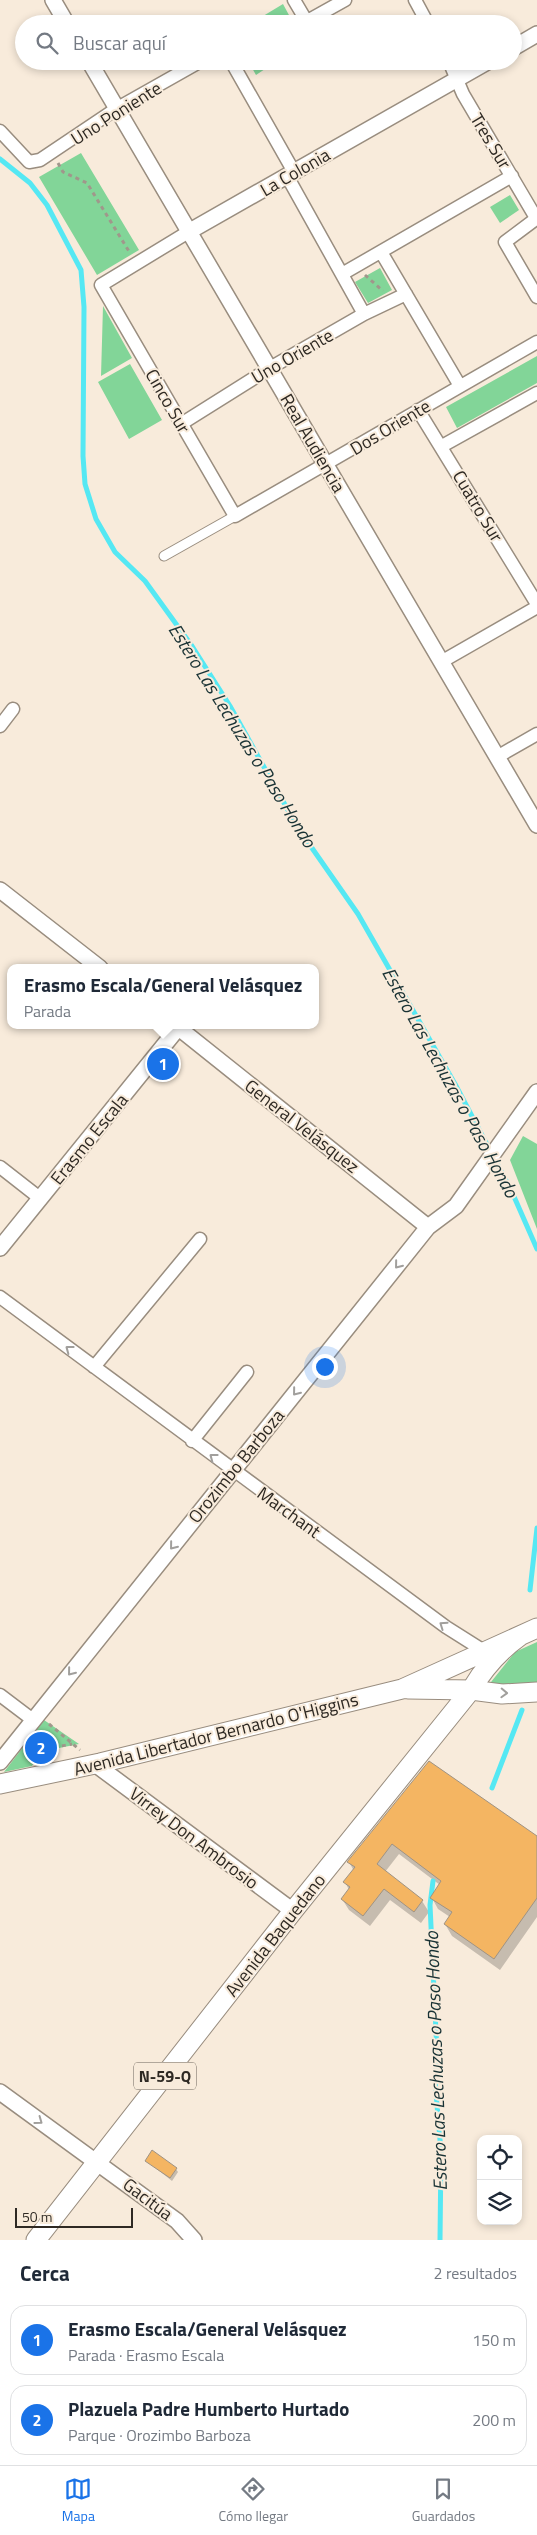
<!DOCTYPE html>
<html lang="es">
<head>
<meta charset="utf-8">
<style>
  body { margin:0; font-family:"Titillium Web",sans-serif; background:#f2f2f3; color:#1f2937 }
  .controls { position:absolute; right:15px; bottom:15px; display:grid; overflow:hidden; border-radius:10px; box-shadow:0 2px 8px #0003 }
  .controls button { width:45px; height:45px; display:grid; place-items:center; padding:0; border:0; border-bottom:1px solid #e0e1e3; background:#fff; color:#1f2937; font:25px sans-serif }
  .scale { position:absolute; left:15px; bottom:12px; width:118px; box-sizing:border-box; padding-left:5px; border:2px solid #2e2923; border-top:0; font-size:14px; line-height:18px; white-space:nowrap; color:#2e2923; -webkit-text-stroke:4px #f8ebdb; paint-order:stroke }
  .you { position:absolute; left:324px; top:1366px; width:18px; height:18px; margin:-12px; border:4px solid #fff; border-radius:50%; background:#1a73e8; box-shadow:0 0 0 8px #1a73e833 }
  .badge { display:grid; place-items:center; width:32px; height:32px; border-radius:50%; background:#1a73e8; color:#fff; font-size:16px; font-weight:700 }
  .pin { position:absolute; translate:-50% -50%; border:2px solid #fff; box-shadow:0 1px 5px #0006 }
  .popup { position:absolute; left:7px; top:964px; width:312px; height:65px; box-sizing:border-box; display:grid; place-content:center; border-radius:10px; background:#fff; filter:drop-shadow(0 1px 4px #0005); font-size:16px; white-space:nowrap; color:#747a83 }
  .popup b { font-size:19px; color:#1f2937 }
  .popup::after { content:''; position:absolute; left:50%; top:100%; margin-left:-10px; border:10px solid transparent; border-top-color:#fff }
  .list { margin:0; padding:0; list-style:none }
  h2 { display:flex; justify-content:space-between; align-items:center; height:65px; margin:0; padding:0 20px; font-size:21px }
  h2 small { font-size:16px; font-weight:400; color:#747a83 }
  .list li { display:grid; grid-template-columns:32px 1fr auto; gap:15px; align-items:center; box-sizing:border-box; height:70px; margin:0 10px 10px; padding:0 10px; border:1px solid #e0e1e3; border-radius:15px }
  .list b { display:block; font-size:19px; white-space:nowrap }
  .list p { margin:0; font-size:16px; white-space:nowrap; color:#747a83 }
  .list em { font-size:16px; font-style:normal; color:#747a83 }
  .icon { flex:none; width:28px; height:28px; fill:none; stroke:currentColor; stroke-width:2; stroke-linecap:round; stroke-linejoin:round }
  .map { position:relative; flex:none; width:537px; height:2240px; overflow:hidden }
  .search { position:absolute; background:#fff; box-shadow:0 2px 8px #0003; left:15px; right:15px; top:15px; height:55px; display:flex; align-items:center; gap:12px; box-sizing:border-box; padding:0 18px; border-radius:28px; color:#747a83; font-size:19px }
  .sheet { height:225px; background:#fff }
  nav { display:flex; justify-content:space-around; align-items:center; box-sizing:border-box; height:70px; border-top:1px solid #e0e1e3; background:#fff; font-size:14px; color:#747a83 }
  nav a { display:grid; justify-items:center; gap:2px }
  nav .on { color:#1a73e8 }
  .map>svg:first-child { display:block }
</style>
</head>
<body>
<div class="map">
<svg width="537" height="2240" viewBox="0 0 537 2240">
  <rect width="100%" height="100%" fill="#f8ebdb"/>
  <path fill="#82d598" d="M283,4l7,13 -23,7h-17z
    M248,61h29l-21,14z
    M81,153l58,97 -42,25 -58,-98z
    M510,195l9,15 -19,13 -10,-16z
    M380,268l12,22 -24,13 -13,-21z
    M103,306l29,52 -31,18z
    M537,356v27l-80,45 -11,-21z
    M130,364l32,56 -33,19 -31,-57z
    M523,1136l14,8v85l-27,-69z
    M537,1642v40l-50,5 28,-35z
    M44,1720l35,24 -40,8 -7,14 -28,6z"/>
  <path fill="#0003" d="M430,1762l107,75v80l-37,53 -48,-34 -7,-12 5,-7 -12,-8 -6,-11 8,-13 -41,-31 -14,18 37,29 7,11 -8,11 -31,-23 -20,26 -21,-16 -7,-11 7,-9 -4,-8 9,-11 -5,-9z
    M147,2161l29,8 2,3 -6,9z"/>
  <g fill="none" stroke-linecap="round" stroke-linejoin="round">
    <path stroke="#55e8f3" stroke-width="5" d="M0,159l30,24 17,22 34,65 3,37 -1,149 2,28 11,35 19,33 30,29 47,65 38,60 68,122 60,86 97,170 57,108 25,57
      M530,1590l7,-62
      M492,1788l30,-78
      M433,1881l-3,24 7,148 -2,29 6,69 -1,89"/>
  </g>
  <path fill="#f4b562" stroke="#9f9384" d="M429,1761l108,75v62l-43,61 -50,-35 8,-12 -22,-14 11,-17 -49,-37 -15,20 46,36 -9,12 -30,-23 -21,27 -22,-17 9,-12 -7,-5 12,-15 -8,-5z
    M152,2150l25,18 -7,10 -25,-17z"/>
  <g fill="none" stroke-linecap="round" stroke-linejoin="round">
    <g stroke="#998d7f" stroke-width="11">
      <path id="pedestrian" d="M164,556l71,-40"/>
    </g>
    <g stroke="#998d7f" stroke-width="15">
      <path id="minor" d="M294,0l13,22
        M415,0l13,24
        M302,24l43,-24
        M231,61l63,111
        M449,61l14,33 73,124
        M0,131l29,31 11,-2 76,-51 85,-48
        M287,176l77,138
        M537,218l-32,24 32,55
        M190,231l-89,54 134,231 302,-174
        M381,252l79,134
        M342,274l170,-98
        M418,410l119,194
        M181,424l89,-56 94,-54 42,-20
        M442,446l95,-53
        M441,662l96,-55
        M0,726l13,-17
        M497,757l40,-23
        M0,1167l41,32
        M0,1297l446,330 38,24
        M94,1367l106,-128
        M192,1441l55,-69
        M0,1695l33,25"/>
    </g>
    <g stroke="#998d7f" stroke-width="18">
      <path id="tertiary" d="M53,0l14,24
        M513,48l24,-14
        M89,61l448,764
        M190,231l299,-170
        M0,890l100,78
        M175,1025l253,202
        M0,1248l178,-220
        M0,1762l428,-535 28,-21 81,-114
        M95,1764l198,147
        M0,2092l177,129 17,19"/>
    </g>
    <g stroke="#998d7f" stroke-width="21">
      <path id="primary" d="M408,1689l63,1 31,4 35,-2
        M0,1784l100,-21 302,-74 135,-61
        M36,2240l257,-329 178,-221c13,-22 28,-39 49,-54"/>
    </g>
    <path stroke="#a0978b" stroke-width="3" stroke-dasharray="4 4" stroke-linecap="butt" d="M58,163l5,9 24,11 43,70
      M365,275l18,16
      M49,1724l31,26
      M30,1762l4,-11 38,-7"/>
    <use href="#pedestrian" stroke="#fff" stroke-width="9"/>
    <use href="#minor" stroke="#fff" stroke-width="12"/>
    <use href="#tertiary" stroke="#fff" stroke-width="15"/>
    <use href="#primary" stroke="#fff" stroke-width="19"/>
  </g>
  <defs><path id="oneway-chevron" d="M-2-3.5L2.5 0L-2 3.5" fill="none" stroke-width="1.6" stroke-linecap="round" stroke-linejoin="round" transform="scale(1.25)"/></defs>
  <g stroke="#a19f9c">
    <use href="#oneway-chevron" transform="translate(398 1265) rotate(129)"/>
    <use href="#oneway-chevron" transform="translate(69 1349) rotate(-143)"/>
    <use href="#oneway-chevron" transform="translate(296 1392) rotate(129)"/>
    <use href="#oneway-chevron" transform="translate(213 1457) rotate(-143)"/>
    <use href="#oneway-chevron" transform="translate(173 1546) rotate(129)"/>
    <use href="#oneway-chevron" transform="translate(443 1625) rotate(-145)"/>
    <use href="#oneway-chevron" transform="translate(71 1672) rotate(129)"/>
    <use href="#oneway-chevron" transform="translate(504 1693) rotate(2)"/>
    <use href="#oneway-chevron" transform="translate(39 2121) rotate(36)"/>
  </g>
  <g text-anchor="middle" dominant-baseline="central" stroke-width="4" stroke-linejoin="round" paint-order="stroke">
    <rect fill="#f8ebdb" stroke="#6b635a" stroke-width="1" x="134" y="2062.5" width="62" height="27" rx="4"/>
    <g font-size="16" font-weight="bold" fill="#2e2923">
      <text x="165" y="2076">N-59-Q</text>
    </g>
    <g font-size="18" fill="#2e2923" stroke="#f8ebdb">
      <text transform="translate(116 113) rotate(-32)">Uno Poniente</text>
      <text transform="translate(491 141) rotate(59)">Tres Sur</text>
      <text transform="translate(295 172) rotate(-30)">La Colonia</text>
      <text transform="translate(292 356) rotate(-30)">Uno Oriente</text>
      <text transform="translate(168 401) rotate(60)">Cinco Sur</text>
      <text transform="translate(390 427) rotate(-31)">Dos Oriente</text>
      <text transform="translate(313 443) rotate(60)">Real Audiencia</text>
      <text transform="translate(478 506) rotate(59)">Cuatro Sur</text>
      <text transform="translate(302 1126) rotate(38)">General Velásquez</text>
      <text transform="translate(89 1139) rotate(-51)">Erasmo Escala</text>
      <text transform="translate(236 1466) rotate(-51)">Orozimbo Barboza</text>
      <text transform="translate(289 1512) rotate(36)">Marchant</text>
      <text transform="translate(216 1734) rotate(-14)">Avenida Libertador Bernardo O'Higgins</text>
      <text transform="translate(194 1838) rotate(37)">Virrey Don Ambrosio</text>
      <text transform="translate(275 1935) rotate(-52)">Avenida Baquedano</text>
      <text transform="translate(148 2199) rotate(37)">Gacitúa</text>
    </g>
    <g font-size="19" font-style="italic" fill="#193234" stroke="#f8ebdb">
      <text transform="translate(243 735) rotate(58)">Estero Las Lechuzas o Paso Hondo</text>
      <text transform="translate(451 1082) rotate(61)">Estero Las Lechuzas o Paso Hondo</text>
      <text transform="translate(435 2061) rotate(-92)">Estero Las Lechuzas o Paso Hondo</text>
    </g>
  </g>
</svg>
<div class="controls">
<button><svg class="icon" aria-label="locate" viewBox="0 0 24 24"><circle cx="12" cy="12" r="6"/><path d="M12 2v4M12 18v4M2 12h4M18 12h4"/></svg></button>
<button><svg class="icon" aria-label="layers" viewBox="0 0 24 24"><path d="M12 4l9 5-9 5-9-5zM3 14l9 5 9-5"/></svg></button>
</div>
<div class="scale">50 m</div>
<div class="you"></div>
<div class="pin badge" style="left:163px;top:1064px">1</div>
<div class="popup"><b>Erasmo Escala/General Velásquez</b>Parada</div>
<div class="pin badge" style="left:41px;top:1748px">2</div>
<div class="search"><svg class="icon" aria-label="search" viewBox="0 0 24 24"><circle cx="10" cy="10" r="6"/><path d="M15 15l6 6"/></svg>Buscar aquí</div>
</div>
<section class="sheet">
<h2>Cerca<small>2 resultados</small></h2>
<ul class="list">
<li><span class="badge">1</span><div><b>Erasmo Escala/General Velásquez</b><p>Parada · Erasmo Escala</p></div><em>150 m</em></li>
<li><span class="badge">2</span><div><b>Plazuela Padre Humberto Hurtado</b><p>Parque · Orozimbo Barboza</p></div><em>200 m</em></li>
</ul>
</section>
<nav>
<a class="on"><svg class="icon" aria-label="map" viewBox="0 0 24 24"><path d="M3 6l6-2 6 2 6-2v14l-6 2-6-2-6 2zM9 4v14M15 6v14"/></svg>Mapa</a>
<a><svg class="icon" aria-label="directions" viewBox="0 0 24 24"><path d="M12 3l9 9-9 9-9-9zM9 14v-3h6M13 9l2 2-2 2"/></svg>Cómo llegar</a>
<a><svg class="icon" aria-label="saved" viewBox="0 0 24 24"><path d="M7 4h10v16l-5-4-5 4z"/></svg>Guardados</a>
</nav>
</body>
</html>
